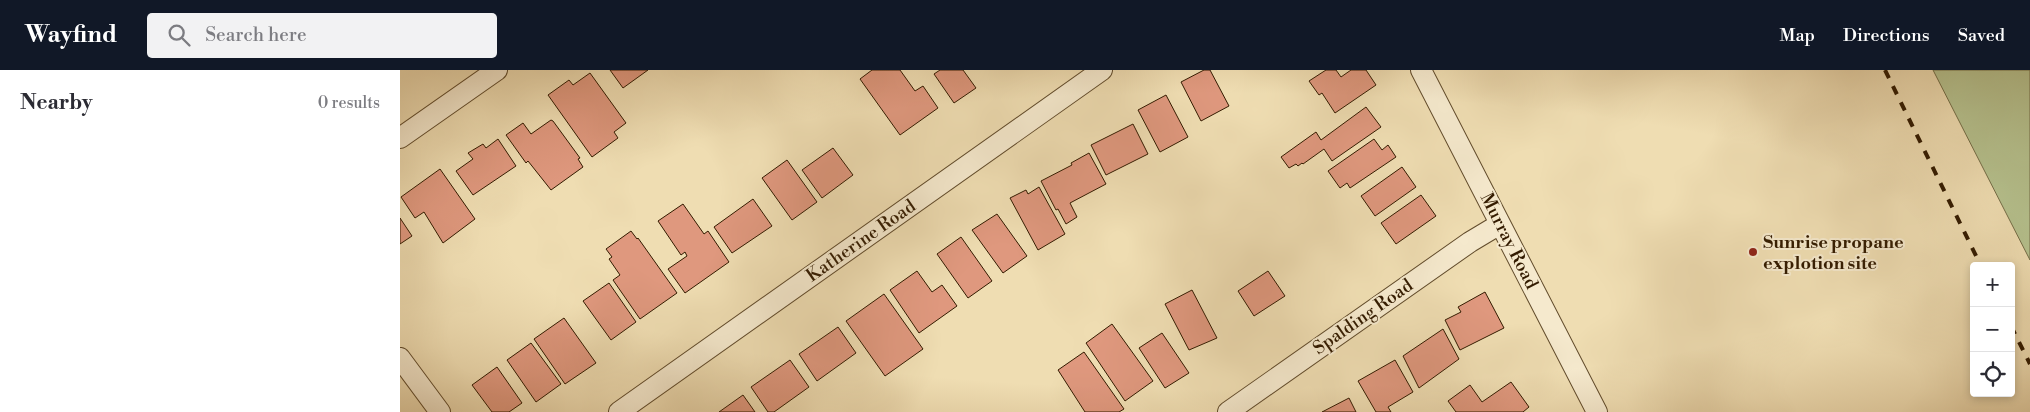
<!DOCTYPE html>
<html lang="en">
<head>
<meta charset="utf-8">
<style>
  body { margin:0; font-family:"Libre Bodoni",serif; background:#f2f2f3; color:#2b2b33 }
  .controls { position:absolute; right:15px; bottom:15px; display:grid; overflow:hidden; border-radius:5px; box-shadow:0 2px 8px #0003 }
  .controls button { width:45px; height:45px; display:grid; place-items:center; padding:0; border:0; border-bottom:1px solid #e1e1e2; background:#fff; color:#2b2b33; font:25px sans-serif }
  .list { margin:0; padding:0; list-style:none }
  h2 { display:flex; justify-content:space-between; align-items:center; height:65px; margin:0; padding:0 20px; font-size:21px }
  h2 small { font-size:16px; font-weight:400; color:#7c7c81 }
  .icon { flex:none; width:28px; height:28px; fill:none; stroke:currentColor; stroke-width:2; stroke-linecap:round; stroke-linejoin:round }
  .map { position:relative; flex:none; width:1630px; height:342px; overflow:hidden }
  header { display:flex; align-items:center; gap:30px; box-sizing:border-box; height:70px; padding:0 25px; background:#111827; color:#fff }
  header strong { font-size:24px }
  nav { display:flex; gap:28px; margin-inline-start:auto; font-size:18px }
  .search { width:350px; height:45px; background:#f2f2f3; display:flex; align-items:center; gap:12px; box-sizing:border-box; padding:0 18px; border-radius:5px; color:#7c7c81; font-size:19px }
  main { display:flex }
  aside { flex:1; background:#fff }
  .map>svg:first-child { display:block }
</style>
</head>
<body>
<header>
<strong>Wayfind</strong>
<div class="search"><svg class="icon" aria-label="search" viewBox="0 0 24 24"><circle cx="10" cy="10" r="6"/><path d="M15 15l6 6"/></svg>Search here</div>
<nav><a>Map</a><a>Directions</a><a>Saved</a></nav>
</header>
<main>
<aside>
<h2>Nearby<small>0 results</small></h2>
<ul class="list">
</ul>
</aside>
<div class="map">
<svg width="1630" height="342" viewBox="0 0 1630 342">
  <rect width="100%" height="100%" fill="#efddb2"/>
  <filter id="stains"><feTurbulence type="fractalNoise" baseFrequency=".004" numOctaves="4"/><feColorMatrix values="0 0 0 0 .2 0 0 0 0 .09 0 0 0 0 .02 0 0 0 .5 -.17"/></filter>
  <radialGradient id="worn" r=".72"><stop offset=".6" stop-color="#630" stop-opacity="0"/><stop offset="1" stop-color="#630" stop-opacity=".3"/></radialGradient>
  <path fill="#b6c28f" stroke="#746e48" d="M1533,0h97v190z"/>
  <path fill="#df987e" stroke="#331b00" d="M210,0h38l-25,18z
    M472,0h28l15,21 8,-5 15,22 -38,27 -40,-56z
    M540,0h23l13,18 -22,15 -20,-29z
    M804,0h6l19,36 -28,15 -20,-39z
    M926,0h10l5,7 10,-7h15l10,15 -41,28 -13,-20 -3,2 -10,-14z
    M190,3l36,50 -12,9 4,6 -26,19 -44,-62 21,-15 4,5z
    M766,25l22,42 -28,15 -22,-42z
    M966,37l15,20 -49,34 -8,-12 -21,15 -1,-1 -4,3 -2,-2 -7,4 -8,-11 35,-25 5,8z
    M151,50l2,1 27,37 -2,1 5,8 -32,23 -23,-29 -2,2 -20,-28 17,-12 8,11z
    M733,54l15,30 -42,21 -15,-30z
    M98,69l18,27 -43,29 -17,-24 17,-12 -5,-6 15,-9 3,4z
    M974,69l8,11 6,-5 8,12 -46,31 -3,-5 -7,5 -12,-17z
    M433,78l20,27 -31,23 -20,-28z
    M689,83l17,31 -36,19 7,14 -11,7 -8,-15 -2,1 -15,-29 31,-16 -1,-2z
    M387,90l30,42 -25,18 -30,-42z
    M1002,97l14,20 -41,29 -14,-20z
    M40,99l35,50 -32,24 -19,-31 -9,6 -14,-21z
    M639,117l26,47 -27,16 -28,-52 16,-8 2,4z
    M1021,125l15,21 -40,28 -15,-21z
    M353,129l19,27 -40,27 -18,-26z
    M283,134l21,30 4,-3 21,31 -44,31 -17,-24 19,-13 -2,-4 -4,3 -23,-34z
    M597,144l30,42 -24,17 -31,-43z
    M0,148l12,18 -12,8z
    M231,161l6,8 1,-1 39,55 -37,26 -27,-39 7,-5 -11,-16 3,-2 -6,-8z
    M561,167l31,44 -24,17 -31,-44z
    M517,201l15,21 10,-7 15,21 -38,27 -29,-43z
    M868,201l17,25 -31,20 -16,-25z
    M209,213l27,39 -25,18 -28,-39z
    M792,220l25,48 -28,12 -24,-46z
    M1085,222l19,36 -44,22 -15,-30 16,-8 -3,-5z
    M484,224l39,55 -38,27 -39,-55z
    M164,248l32,45 -31,21 -31,-45z
    M712,254l41,57 -28,20 -39,-58z
    M438,257l18,26 -39,28 -18,-27z
    M1043,259l16,30 -40,29 -16,-32z
    M762,263l27,40 -24,15 -26,-40z
    M131,273l30,41 -25,18 -29,-42z
    M684,282l40,57 -5,3h-34l-27,-42z
    M390,290l19,27 -35,25h-6l-17,-25z
    M995,290l18,32 -25,15 3,5h-15l-18,-31z
    M97,297l25,36 -13,9h-17l-20,-27z
    M1111,312l18,25 -6,5h-67l-8,-11 22,-16 12,17z
    M343,325l12,17h-36z
    M949,328l7,14h-34z"/>
  <g fill="none" stroke-linecap="round" stroke-linejoin="round">
    <g stroke="#624c2c" stroke-width="22">
      <path id="street" d="M1021,0l176,342
        M0,68l97,-68
        M0,288l40,54
        M219,342l483,-342
        M828,342l242,-170 30,-18"/>
    </g>
    <use href="#street" stroke="#f5e9cd" stroke-width="20"/>
    <path stroke="#331b00" stroke-width="4" stroke-dasharray="9 9" stroke-linecap="butt" d="M1485,0l96,196
      M1611,256l19,38"/>
  </g>
  <circle fill="#8f2418" stroke="#f5e9cd" stroke-width="2" cx="1353" cy="182" r="5"/>
  <g text-anchor="middle" dominant-baseline="central" stroke-width="4" stroke-linejoin="round" paint-order="stroke">
    <g font-size="18" fill="#331b00" stroke="#f5e9cd">
      <text transform="translate(461 171) rotate(-35)">Katherine Road</text>
      <text transform="translate(1109 171) rotate(63)">Murray Road</text>
      <text transform="translate(963 247) rotate(-35)">Spalding Road</text>
    </g>
    <g font-size="18" font-weight="bold" fill="#331b00" stroke="#f5e9cd" text-anchor="start">
      <text x="1363" y="172">Sunrise propane<tspan x="1363" dy="21">explotion site</tspan></text>
    </g>
  </g>
  <rect width="100%" height="100%" filter="url(#stains)"/>
  <rect width="100%" height="100%" fill="url(#worn)"/>
</svg>
<div class="controls">
<button>+</button>
<button>−</button>
<button><svg class="icon" aria-label="locate" viewBox="0 0 24 24"><circle cx="12" cy="12" r="6"/><path d="M12 2v4M12 18v4M2 12h4M18 12h4"/></svg></button>
</div>
</div>
</main>
</body>
</html>
